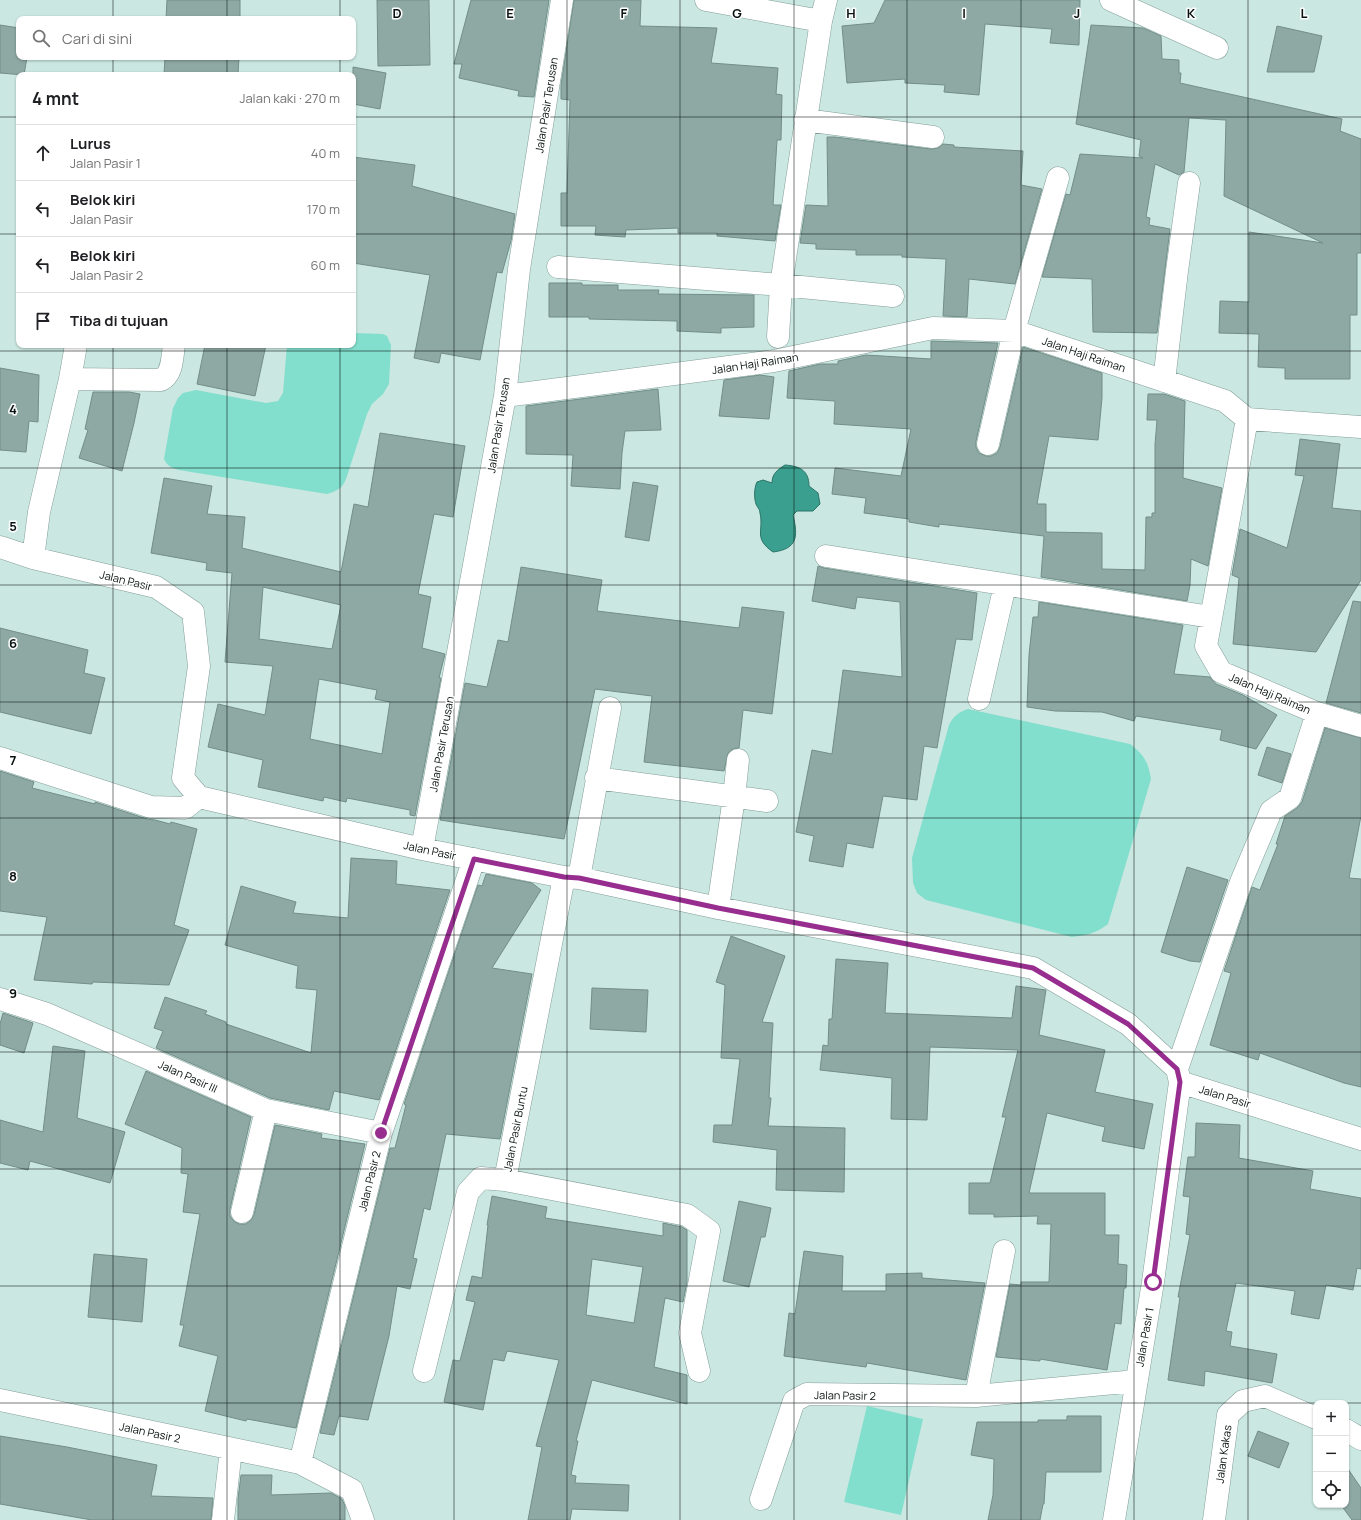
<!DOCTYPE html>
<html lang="id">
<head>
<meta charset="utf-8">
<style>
  body { margin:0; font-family:Manrope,sans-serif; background:#f6f6f6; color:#202124 }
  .controls { position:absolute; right:12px; bottom:12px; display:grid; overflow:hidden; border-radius:8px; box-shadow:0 1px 3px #0004 }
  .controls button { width:36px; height:36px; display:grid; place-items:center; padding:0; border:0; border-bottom:1px solid #e0e0e0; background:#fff; color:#202124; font:20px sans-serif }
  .stop { position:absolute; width:12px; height:12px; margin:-9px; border:3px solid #972d8f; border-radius:50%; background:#fff }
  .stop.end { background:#972d8f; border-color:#fff; box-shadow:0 1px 4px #0008 }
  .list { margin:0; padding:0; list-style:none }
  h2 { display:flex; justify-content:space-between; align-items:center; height:52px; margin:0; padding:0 16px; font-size:17px }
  h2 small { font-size:13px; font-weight:400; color:#757577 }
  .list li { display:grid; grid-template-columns:26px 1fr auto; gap:12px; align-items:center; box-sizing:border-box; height:56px; padding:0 16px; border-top:1px solid #e0e0e0 }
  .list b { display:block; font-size:15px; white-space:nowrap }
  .list p { margin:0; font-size:13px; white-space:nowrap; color:#757577 }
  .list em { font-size:13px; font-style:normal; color:#757577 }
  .icon { flex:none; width:22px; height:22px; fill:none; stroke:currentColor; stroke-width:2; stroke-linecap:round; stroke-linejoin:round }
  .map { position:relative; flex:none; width:1361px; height:1520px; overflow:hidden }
  .search { position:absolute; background:#fff; box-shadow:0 1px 3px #0004; left:16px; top:16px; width:340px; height:44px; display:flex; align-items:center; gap:10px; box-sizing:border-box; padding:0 14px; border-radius:8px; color:#757577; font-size:15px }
  .panel { position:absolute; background:#fff; box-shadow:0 1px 3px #0004; left:16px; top:72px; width:340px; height:276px; border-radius:8px }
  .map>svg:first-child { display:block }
</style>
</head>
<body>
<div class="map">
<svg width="1361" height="1520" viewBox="0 0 1361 1520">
  <rect width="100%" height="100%" fill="#cbe7e1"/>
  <path fill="#82decd" d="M353,333l30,1 4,2 4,9 -2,39 -6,10 -11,10 -5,10 -19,59c-4,13 -7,17 -21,21l-148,-24c-7,-2 -12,-4 -15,-11l9,-51 5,-10 5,-5 13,-3 70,13 12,-2 5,-8 4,-48h66z
    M968,709l162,35c14,11 18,17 21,35l-43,145c-11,9 -21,11 -36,13l-146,-37 -9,-7 -4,-10 -1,-25 37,-133c4,-8 9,-13 19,-16z
    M867,1406l56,13 -22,96 -57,-13z"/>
  <path fill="#3a9f8f" stroke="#2b7569" d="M785,465c14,1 24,5 24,21l9,7 2,11 -7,7h-16l-4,4c5,21 5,34 -20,37 -20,-14 -9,-21 -13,-39 0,-4 -3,-6 -4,-9 -2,-6 -2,-16 1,-22l6,-2 9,3c0,-9 5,-13 13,-18z"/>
  <path fill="#8ea8a3" stroke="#738d87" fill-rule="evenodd" d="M167,0h73v19h-74z
    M377,0h52l1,65 -52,1z
    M471,0h78l-15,97 -16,-1 1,-5 -60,-13 3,-14h-8z
    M574,0h67l-1,26 77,2 -6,35 67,5 -2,26 6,1 -1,45h-4l-4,65h8l-6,36 -58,-5v-3h-39v-5l-52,2 -1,7 -30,-2 1,-9h-35v-33h6l3,-93 -9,-1v-14z
    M885,0h195l-1,45 -29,-2 2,-14 -67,-5 -6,71 -35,-3 1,-7 -40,-2v-4l-58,4 -5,-57 32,-3z
    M0,25l19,3v29h8l-3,18 -24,-2z
    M1091,25l52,3 18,8 1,23 17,1v13h2l-1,10 162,36 -2,12 21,8v114h-4v62h-7v64h-65v-11l-27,-1 1,-33 -40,-1 1,-32 29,1v-70l74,11 -99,-47 2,-76 -37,-2 -5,54 -5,3 -24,-11 -9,53 4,1 -1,7 21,4 -13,104 -64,-1 -1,-53 -50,-2 24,-83 4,1 10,-41 63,4 -4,-2 2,-16 -65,-16z
    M1277,26l45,10 -8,36h-47z
    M165,57h74l-1,18h-74z
    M353,67l33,6 -6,36 -27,-5z
    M827,137h8l96,12 7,-1 5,-4 11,1v2l69,4 -2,34 21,4 -27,95 -46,-5 -2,38 -24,-1 3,-57 -44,-2v-2h-46v-5l-40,-1v-5l-16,-1 6,-38 22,1z
    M353,157l62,8 -3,21 103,28 -4,27 -9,32 -5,-1 -17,88 -39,-7 -2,10 -25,-5 16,-83 -77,-12z
    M549,283h33v2h36v5h41l-1,4 96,1v32l-33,1v5l-44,-2v-10l-88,-2v-2h-40z
    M931,341l67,2 -22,98v6l3,6 7,3h5l6,-3 3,-6 23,-100 79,26v25l-4,42 -49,-4 -12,68h9v28l56,1v36l43,1 1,-53h6v-4h3v-68l2,-25h-10l1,-26h16l21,7 -2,77 39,10 -14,78 -17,-7 -1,26 -3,16 -146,-24 3,-41 -105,-12v3l-30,-5v-3l-45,-6 2,-15 -34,-4 3,-26 66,8 10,-47 -77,-5 1,-23 -48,-3 2,-27 31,-7h18v-3l28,-6 65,4z
    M205,345h61l-11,51 -58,-12z
    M0,368l39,7 -1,47 -9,-1 -3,31 -26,-2z
    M760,375l14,2 -5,42 -50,-3 5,-36z
    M658,389l3,41 -36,1 -3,22 -2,36 -49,-3 2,-31 -47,-1v-48z
    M93,392h36l11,2 -6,29 -12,48 -43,-13 9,-28 -3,-1z
    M380,433l85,13 -12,71 -19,-3 -16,80 13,3 -9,51 23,6 -6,24h2l-26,138 -5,-1v-5l-63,-12 -1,4 -22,-5 -1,4 -65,-14 5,-27 -55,-13 10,-43 47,11 8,-49 -48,-4 7,-89 -26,-3 1,-7 -56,-10 13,-75 48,8 -5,28 38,3 -3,31 99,24 13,-68 14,3zM263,587l78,18 -9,44 -73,-10zM319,679l58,11 -2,9 15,3 -8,52 -72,-15z
    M1300,439l40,5 -8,64 29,3v69l-45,72 -83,-8 6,-66 -7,-3 8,-46 47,19 17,-72 -9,-1z
    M633,482l25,4 -9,55 -24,-4z
    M818,566l6,2 153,25 -5,47 -16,-1 -19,109 -13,-2 -7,54 -34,-4 -10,52 -26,-5 -4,24 -34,-6 5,-25 -18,-4 16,-82 20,4 11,-84 59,7 -2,-75 -43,-5 -2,12 -43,-8z
    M521,567l81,13 -5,31 142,17 3,-21 42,5 -12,102 -29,-4 -4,38 -6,1 -5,4 -4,18 -80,-9 8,-66 -57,-7 -31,150 -124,-19 25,-137 22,4 11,-47 10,2z
    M1353,601l8,1v111l-35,-10z
    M1039,602l144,23 -9,49 36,3 6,7 27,11 34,20 -21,34 -36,-9 2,-10 -86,-14 -2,5 -32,-9 -47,-1 -28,-4 2,-52 4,-38h5z
    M0,628l88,22 -4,23 21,5 -14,56 -91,-22z
    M1325,728l36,10v78l-12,62 12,1v208l-17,-4 -84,-30 -2,7 -48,-15 21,-72 -7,-2 28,-84 8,3 18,-46h-2l9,-28 12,-8 5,-6z
    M1267,747l24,7 -9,29 -24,-8z
    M0,771l34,11 -2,6 63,16v-2l52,17 8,1 15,4 1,-2 26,7 -23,96 15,5 -20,55 -76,-3 -1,2 -58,-4 13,-63 -47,-6z
    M351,858l46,3 -1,23 54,6 -71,210 -45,-9 -5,19 -59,-12 -114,-50 7,-17 -9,-3 11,-31 42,14 -2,3 21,8v2l85,29 6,-63 -21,-2 2,-22 -73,-21 16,-59 55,16 -3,11 55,5z
    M1187,867l41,13 -28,82 -10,-1 -29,-9z
    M486,874l46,9 9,7 -49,78 40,6 -32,165 -54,-5 -16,76 -6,-2 -11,50 4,1 -7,30 -13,-3 -8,50 -21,84 -29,-4 -5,19 -14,-2 70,-285h5l11,-43 -2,-1 74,-219 4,1z
    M731,936l54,20 -23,66 11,1 -4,75h2l-3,28 77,2 -1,64 -68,-2 1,-40 -64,-8 1,-17h18l8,-66 -19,-1 4,-73 -9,-3z
    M836,959l52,4 -3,50 127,5 4,-32 30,4 -7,45 66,15 -10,42 58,12 -9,45 -42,-8 3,-14 -58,-14 -18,80h76v42h14l-1,29 9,1 -1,23h-2l-3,36 -6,-1 -8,47 -67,-11v2l-44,-4 14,-73 11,1v-3h28l2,-58h-14l1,-8 -44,1v-3h-25v-31h21l16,-66h-4l16,-67 -88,-3 -3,73 -36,-1 1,-41 -72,-8 3,-25 5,1 1,-27h3z
    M592,988l56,2 -2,42 -56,-3z
    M3,1013l30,10 -9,30 -24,-8v-21z
    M53,1046l32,5 -8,67 48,14 -15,51 -80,-22 -2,9 -28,-7v-43l43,12z
    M146,1071l105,46 -21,92v7l4,5 5,3h7l5,-4 3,-5 21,-90 47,9 -1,4 44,6 -69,284 -49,-9 -1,2 -41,-10 13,-55 -39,-10 5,-21h-4l20,-111 -17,-2 5,-38 -7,-1 1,-25 -57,-24z
    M1196,1123l44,2 -1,33 74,13 -3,18 51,9v71l-4,-1 -4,22 -27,-5 -7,34 -28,-5 4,-23 -59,-8 -10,48 6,1 -2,14 47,8 -5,29 -67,-12 -1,15 -36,-6 12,-83h-2l12,-62 -4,-1 4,-37 -7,-1 5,-39h7z
    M492,1196l55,11 -2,11 118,18v-13l19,4 5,3v52l-4,20 -18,-4 -11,69 33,8v29l-95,-24 -16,61h2l-7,34 5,1 -1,7 54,2 -1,26 -56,-2 -2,11h-42l14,-73 -6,-1 23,-86 -52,-9 -3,10 -11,-2 -10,51 -39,-8 9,-42 7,1 15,-59 -9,-2 6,-24 10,2 6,-53h-1zM592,1259l51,8 -9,56 -48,-8z
    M739,1201l32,7 -6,29h-4l-12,50 -26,-6z
    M804,1251l39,5 -1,35h44v-17l36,-1v5l63,5 -19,97 -99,-17 -1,4 -82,-11 5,-43 6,1z
    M94,1254l53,5 -5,63 -54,-5z
    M1067,1416h34v56h-55l-2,32h-1l-3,16h-52l5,-25 1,-36 -23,-4 6,-33h61v-2h29z
    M1258,1431l31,12 -10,25 -31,-12z
    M0,1436l67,11 90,18 -6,31 62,2 -2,22h-119l-92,-16z
    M1346,1466l15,22v32h-9l-11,-15h5z
    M241,1475h31l-1,20 60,-2 11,6 3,7v14h-107v-21z"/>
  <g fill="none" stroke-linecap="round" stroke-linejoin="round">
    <g stroke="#839e98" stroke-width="23">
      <path id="minor" d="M706,0l115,21 5,-21
        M1111,0l106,48
        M805,120l128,17
        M558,267l223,18 40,-264
        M778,337l3,-52 112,11
        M70,379l91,1c12,-6 11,-23 13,-35
        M1164,381l13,-110 12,-88
        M505,396l269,-35 159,-33 81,3 211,70 22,18 -41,227 15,26 96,41 44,13
        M1247,419l114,8
        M988,444l26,-113 44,-153
        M0,547l33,11 123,29 37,25 6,54 -16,112 16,19 223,52 142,28 15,1 139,30 315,60 95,56 49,45 3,13 -27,200 -39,238
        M826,556l385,61
        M33,558l6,-46 31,-133 6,-34
        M979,699l26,-114
        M0,758l151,49 34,1 14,-11
        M596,778l171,23
        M422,849l83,-453 14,-127 43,-269
        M579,878l31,-170
        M718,908l16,-111 4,-37
        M0,999l47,15 219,96 115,23
        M1177,1069l64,-187 30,-71 19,-13 27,-85
        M1180,1082l181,57
        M505,1180l182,35 22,16 -19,102 9,38
        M242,1212l24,-102
        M424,1371l44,-179 13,-14 24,2 59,-303
        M976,1396l28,-145
        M0,1400l300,63 52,27 11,30
        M1346,1430l15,9
        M300,1463l81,-330 93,-274
        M761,1499l33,-98 13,-7 169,2 160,-15
        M223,1520l8,-71
        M1214,1520l14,-105 15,-14 22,-5 51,22"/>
    </g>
    <use href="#minor" stroke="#fff" stroke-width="22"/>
  </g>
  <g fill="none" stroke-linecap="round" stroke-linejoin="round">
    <path stroke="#972d8f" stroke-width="5" d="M381,1133l93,-274 90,18 15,1 139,30 315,60 95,56 49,45 3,13 -27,200"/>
  </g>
  <path fill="none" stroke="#081210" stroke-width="1" stroke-opacity="0.55" d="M113,0v19M227,0v19M340,0v19M454,0v1520M567,0v1520M680,0v1520M794,0v1520M907,0v1520M1021,0v1520M1134,0v1520M1248,0v1520M113,57v18M227,57v18M340,57v18M0,117h19M353,117h1008M0,234h19M353,234h1008M113,345v1175M227,345v1175M340,345v1175M0,351h1361M0,468h1361M0,585h1361M0,702h1361M0,818h1361M0,935h1361M0,1052h1361M0,1169h1361M0,1286h1361M0,1403h1316M1346,1403h15"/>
  <g text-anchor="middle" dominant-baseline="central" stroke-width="3" stroke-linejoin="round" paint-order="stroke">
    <g font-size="11" fill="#081210" stroke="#fff">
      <text transform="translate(546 105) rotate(-81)">Jalan Pasir Terusan</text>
      <text transform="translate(1084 354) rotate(19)">Jalan Haji Raiman</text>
      <text transform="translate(755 363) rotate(-9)">Jalan Haji Raiman</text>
      <text transform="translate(498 425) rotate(-81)">Jalan Pasir Terusan</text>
      <text transform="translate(126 580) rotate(14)">Jalan Pasir</text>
      <text transform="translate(1270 693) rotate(23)">Jalan Haji Raiman</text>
      <text transform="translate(441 744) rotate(-80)">Jalan Pasir Terusan</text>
      <text transform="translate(430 850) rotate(12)">Jalan Pasir</text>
      <text transform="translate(188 1076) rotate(24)">Jalan Pasir III</text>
      <text transform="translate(1225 1096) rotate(17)">Jalan Pasir</text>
      <text transform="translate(515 1129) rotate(-79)">Jalan Pasir Buntu</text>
      <text transform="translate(369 1181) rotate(-76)">Jalan Pasir 2</text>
      <text transform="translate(1144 1337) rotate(-80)">Jalan Pasir 1</text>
      <text transform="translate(845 1395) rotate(1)">Jalan Pasir 2</text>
      <text transform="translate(150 1432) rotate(12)">Jalan Pasir 2</text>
      <text transform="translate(1223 1454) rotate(-82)">Jalan Kakas</text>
    </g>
  </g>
  <g font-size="13" text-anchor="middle" font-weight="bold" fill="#081210" stroke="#fff" stroke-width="3" stroke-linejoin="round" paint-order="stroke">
    <text x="397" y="18">D</text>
    <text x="510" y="18">E</text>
    <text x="624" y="18">F</text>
    <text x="737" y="18">G</text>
    <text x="851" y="18">H</text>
    <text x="964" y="18">I</text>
    <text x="1077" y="18">J</text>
    <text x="1191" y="18">K</text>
    <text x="1304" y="18">L</text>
    <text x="13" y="414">4</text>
    <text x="13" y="531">5</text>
    <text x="13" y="648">6</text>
    <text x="13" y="765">7</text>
    <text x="13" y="881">8</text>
    <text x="13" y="998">9</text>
  </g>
</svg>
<div class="controls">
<button>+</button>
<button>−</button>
<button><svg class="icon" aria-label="locate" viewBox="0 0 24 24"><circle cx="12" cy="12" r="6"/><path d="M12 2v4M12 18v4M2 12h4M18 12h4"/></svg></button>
</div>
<div class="stop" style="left:1153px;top:1282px"></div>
<div class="stop end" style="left:381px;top:1133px"></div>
<div class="search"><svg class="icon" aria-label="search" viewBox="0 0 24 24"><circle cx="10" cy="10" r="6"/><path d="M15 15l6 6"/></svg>Cari di sini</div>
<section class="panel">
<h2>4 mnt<small>Jalan kaki · 270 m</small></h2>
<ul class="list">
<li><svg class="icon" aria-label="ahead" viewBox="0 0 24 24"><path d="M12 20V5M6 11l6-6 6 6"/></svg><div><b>Lurus</b><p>Jalan Pasir 1</p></div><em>40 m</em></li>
<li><svg class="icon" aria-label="left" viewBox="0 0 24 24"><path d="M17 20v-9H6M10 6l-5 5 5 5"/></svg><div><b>Belok kiri</b><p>Jalan Pasir</p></div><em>170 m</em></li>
<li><svg class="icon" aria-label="left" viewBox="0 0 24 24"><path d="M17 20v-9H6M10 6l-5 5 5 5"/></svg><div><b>Belok kiri</b><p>Jalan Pasir 2</p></div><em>60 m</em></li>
<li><svg class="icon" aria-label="arrive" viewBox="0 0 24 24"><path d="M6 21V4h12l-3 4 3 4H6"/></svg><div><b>Tiba di tujuan</b></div></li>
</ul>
</section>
</div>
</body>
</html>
